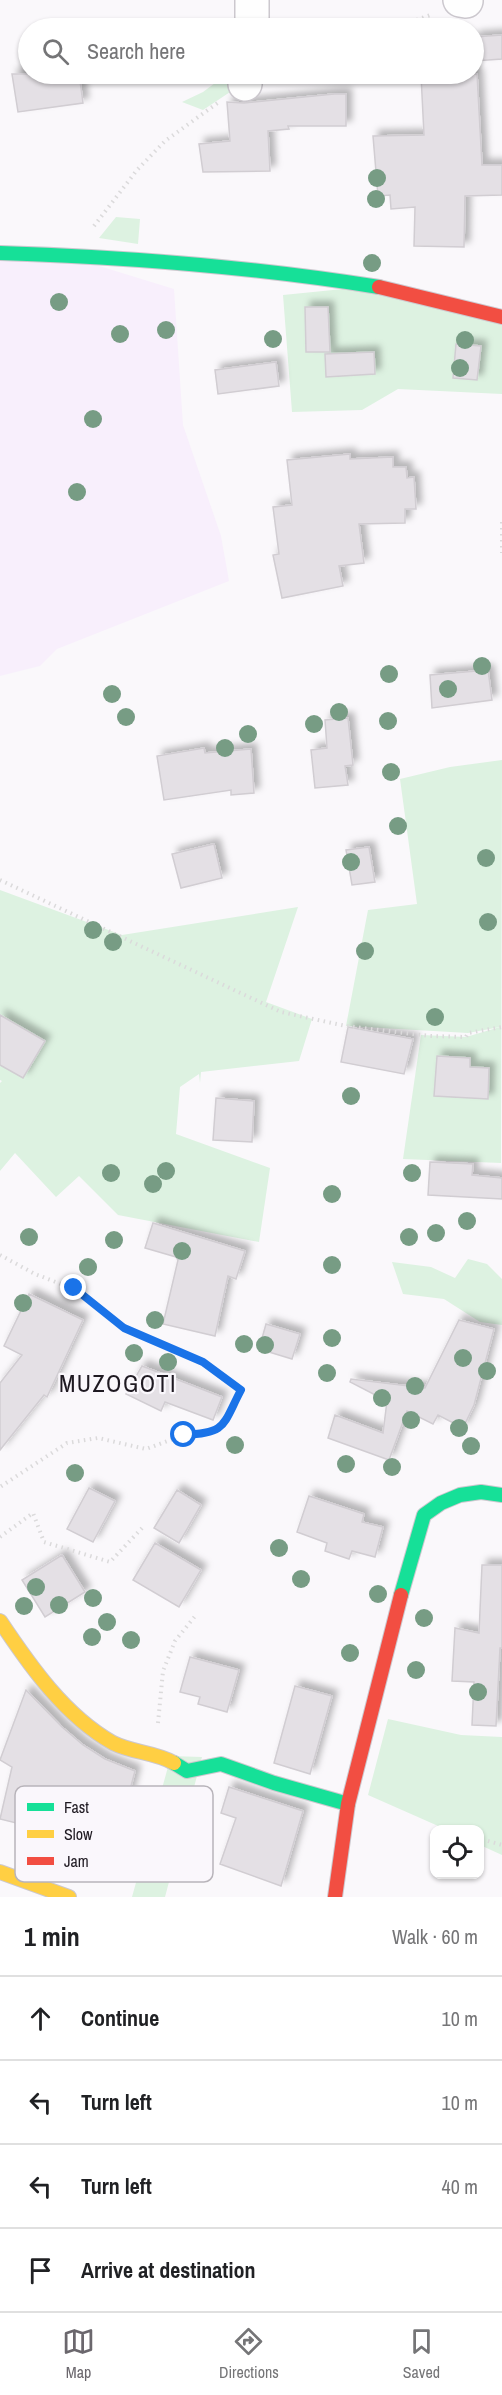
<!DOCTYPE html>
<html lang="en">
<head>
<meta charset="utf-8">
<style>
  body { margin:0; font-family:"Archivo Narrow",sans-serif; background:#f2f2f2; color:#202124 }
  .controls { position:absolute; right:18px; bottom:18px; display:grid; overflow:hidden; border-radius:12px; box-shadow:0 2px 4px #0004 }
  .controls button { width:54px; height:54px; display:grid; place-items:center; padding:0; border:0; border-bottom:2px solid #e0e0e0; background:#fff; color:#202124; font:30px sans-serif }
  .stop { position:absolute; width:18px; height:18px; margin:-14px; border:4px solid #1a73e8; border-radius:50%; background:#fff }
  .stop.end { background:#1a73e8; border-color:#fff; box-shadow:0 2px 6px #0008 }
  .list { margin:0; padding:0; list-style:none }
  h2 { display:flex; justify-content:space-between; align-items:center; height:78px; margin:0; padding:0 24px; font-size:26px }
  h2 small { font-size:20px; font-weight:400; color:#757577 }
  .list li { display:grid; grid-template-columns:39px 1fr auto; gap:18px; align-items:center; box-sizing:border-box; height:84px; padding:0 24px; border-top:2px solid #e0e0e0 }
  .list b { display:block; font-size:22px; white-space:nowrap }
  .list em { font-size:20px; font-style:normal; color:#757577 }
  .icon { flex:none; width:33px; height:33px; fill:none; stroke:currentColor; stroke-width:2; stroke-linecap:round; stroke-linejoin:round }
  .map { position:relative; flex:none; width:502px; height:1897px; overflow:hidden }
  .search { position:absolute; background:#fff; box-shadow:0 2px 4px #0004; left:18px; right:18px; top:18px; height:66px; display:flex; align-items:center; gap:15px; box-sizing:border-box; padding:0 21px; border-radius:33px; color:#757577; font-size:22px }
  .sheet { height:414px; background:#fff }
  nav { display:flex; justify-content:space-around; align-items:center; box-sizing:border-box; height:84px; border-top:2px solid #e0e0e0; background:#fff; font-size:16px; color:#757577 }
  nav a { display:grid; justify-items:center; gap:3px }
  nav .on { color:#6b676d }
  .map>svg:first-child { display:block }
</style>
</head>
<body>
<div class="map">
<svg width="502" height="1897" viewBox="0 0 502 1897">
  <defs>
    <filter id="shadow"><feDropShadow dx="5.5" dy="-5.5" stdDeviation="3" flood-color="#0004"/></filter>
  </defs>
  <rect width="100%" height="100%" fill="#faf8fb"/>
  <path fill="#f8effc" d="M0,255l96,10 78,24 9,136 38,111 8,45 -172,68 -17,17 -40,10z"/>
  <path fill="#ddf2e1" d="M227,74h30l-54,36 -21,-8 21,-10z
    M116,217l24,2 -2,25 -39,-6z
    M363,287l139,38v69l-104,-5 -36,21 -70,2 -9,-117z
    M502,760l-1,403 -98,-4 18,-124 45,2 34,-10 -32,6 -122,-7 22,-116 49,-6 -17,-125 50,-12z
    M0,890l122,45 176,-28 -32,95 46,17 -13,42 -98,11 -1,11 -1,-9 -19,13 -4,47 94,34 -11,74 -141,-27 -39,-39 -23,21 -41,-44 -15,18v-88l2,-2 -2,-1z
    M468,1259l19,5 15,15v46l-22,-3 -36,-23 -41,-5 -11,-32 39,5 24,11z
    M388,1719l73,16 41,2v118l-22,-10v-15l-35,-1 -77,-34z
    M171,1756l31,1 -37,140h-33z"/>
  <path fill="#e4e0e5" stroke="#d1cdd2" stroke-width="1.5" filter="url(#shadow)" d="M502,35v24l-28,2v-24z
    M12,74h67l4,29 -65,9z
    M477,74l5,91h20v30l-37,1 -1,51 -50,-1 1,-39 -24,2 -1,-14 -12,1 -5,-60 51,-1 -3,-60z
    M334,94h12v32h-58l1,3 -21,2 2,40 -67,1 -4,-28 31,-3 -3,-39 17,1z
    M305,307h23l2,45h-24z
    M456,344l25,2 -4,34 -24,-2z
    M374,352l1,22 -49,3 -1,-23z
    M276,362l3,24 -61,8 -3,-24z
    M350,454v5l43,-2v10h13l1,11 7,-1 2,32h-11v14l-46,1 5,39 -25,3 4,20 -61,12 -9,-43 6,-1 -6,-47 19,-2 -5,-45z
    M488,670l4,30 -60,8 -2,-33z
    M348,718l5,47 -8,1 3,19 -33,3 -4,-38 16,-2 -2,-28z
    M204,748l1,5 46,-4 3,44 -23,2v-5l-67,10 -7,-44z
    M214,844l8,34 -41,10 -9,-34z
    M369,847l6,35 -23,3 -6,-35z
    M0,1015l45,26 -22,37 -23,-13z
    M348,1027l65,12 -9,35 -63,-12z
    M437,1056l33,2v9l19,1 -1,31 -54,-3z
    M216,1098l38,3 -2,41 -39,-2z
    M430,1162l43,2 -1,11 30,3v21l-74,-4z
    M153,1223l92,28 -9,28 -8,-3 -13,60 -52,-12 15,-64 -2,-3 -31,-9z
    M29,1294l54,26 -36,77 -3,-2 -44,55v-67l22,-28 -18,-9z
    M459,1320l35,9 -20,76 -11,23 -25,-13 -5,9 -26,-13 -18,49 -61,-22 7,-23 48,18 4,-32 -37,-19 1,-3 74,9z
    M266,1324l34,10 -8,25 -33,-10z
    M142,1366l80,31 -9,23 -48,-18 -4,9 -35,-17z
    M89,1488l26,13 -22,41 -26,-13z
    M177,1490l24,15 -22,38 -25,-15z
    M309,1496l55,18 -2,8 21,5 -8,30 -23,-6 -3,8 -24,-8 2,-8 -30,-11z
    M155,1543l46,27 -22,37 -46,-27z
    M62,1555l23,37 -40,25 -23,-37z
    M482,1565h20v83h-2l-4,78 -24,-1 2,-43 -22,-1 3,-53 24,5z
    M190,1657l49,13 -12,42 -29,-8 2,-7 -20,-5z
    M295,1686l37,10 -22,78 -36,-11z
    M26,1690l36,37 21,18 22,14 30,12 -27,101 -24,-6 4,-15 -41,-11 2,-9 -49,-12 12,-52 -12,-7z
    M229,1787l74,24 -22,75 -61,-22 16,-46 -15,-5z"/>
  <g fill="none" stroke-linecap="round" stroke-linejoin="round">
    <g stroke="#ccc8ce" stroke-width="36">
      <path id="street" d="M460,0l6,1
        M252,28v-28
        M245,84l1,-10"/>
    </g>
    <g stroke="#ccc8ce" stroke-width="16">
      <path id="fast" d="M0,253c126,4 254,14 379,34
        M401,1595l23,-80 17,-12 19,-8 21,-3 21,3
        M174,1763l13,8 34,-7 53,19 74,21"/>
    </g>
    <g stroke="#ccc8ce" stroke-width="16">
      <path id="slow" d="M0,1621c30,45 65,95 113,122 20,10 42,9 61,20
        M0,1872l69,25"/>
    </g>
    <g stroke="#ccc8ce" stroke-width="16">
      <path id="jam" d="M379,287l123,30
        M335,1897l13,-93 53,-209"/>
    </g>
    <path stroke="#dbdadb" stroke-width="4" stroke-dasharray="1.5 4.5" stroke-linecap="butt" d="M394,28l39,-14
      M94,226l43,-56 28,-29 54,-39
      M502,522v31
      M0,880l281,132 65,14 84,10 36,1 2,-4 34,-6
      M0,1255l35,19 39,15 50,39 79,34 38,28 -20,38 -14,6 -23,1 -38,14 -48,-11 -31,5 -67,44
      M0,1537l33,-24 11,29 66,20 33,-35
      M158,1723l5,-52 12,-30 21,-26
      M488,1841l14,4"/>
    <use href="#street" stroke="#fefefe" stroke-width="33"/>
    <use href="#fast" stroke="#16e098" stroke-width="14"/>
    <use href="#slow" stroke="#ffcf43" stroke-width="14"/>
    <use href="#jam" stroke="#f24e42" stroke-width="14"/>
  </g>
  <g fill="#779c84">
    <circle cx="377" cy="178" r="9"/>
    <circle cx="376" cy="199" r="9"/>
    <circle cx="372" cy="263" r="9"/>
    <circle cx="59" cy="302" r="9"/>
    <circle cx="166" cy="330" r="9"/>
    <circle cx="120" cy="334" r="9"/>
    <circle cx="273" cy="339" r="9"/>
    <circle cx="465" cy="340" r="9"/>
    <circle cx="460" cy="368" r="9"/>
    <circle cx="93" cy="419" r="9"/>
    <circle cx="77" cy="492" r="9"/>
    <circle cx="482" cy="666" r="9"/>
    <circle cx="389" cy="674" r="9"/>
    <circle cx="448" cy="689" r="9"/>
    <circle cx="112" cy="694" r="9"/>
    <circle cx="339" cy="712" r="9"/>
    <circle cx="126" cy="717" r="9"/>
    <circle cx="388" cy="721" r="9"/>
    <circle cx="314" cy="724" r="9"/>
    <circle cx="248" cy="734" r="9"/>
    <circle cx="225" cy="748" r="9"/>
    <circle cx="391" cy="772" r="9"/>
    <circle cx="398" cy="826" r="9"/>
    <circle cx="486" cy="858" r="9"/>
    <circle cx="351" cy="862" r="9"/>
    <circle cx="488" cy="922" r="9"/>
    <circle cx="93" cy="930" r="9"/>
    <circle cx="113" cy="942" r="9"/>
    <circle cx="365" cy="951" r="9"/>
    <circle cx="435" cy="1017" r="9"/>
    <circle cx="351" cy="1096" r="9"/>
    <circle cx="166" cy="1171" r="9"/>
    <circle cx="111" cy="1173" r="9"/>
    <circle cx="412" cy="1173" r="9"/>
    <circle cx="153" cy="1184" r="9"/>
    <circle cx="332" cy="1194" r="9"/>
    <circle cx="467" cy="1221" r="9"/>
    <circle cx="436" cy="1233" r="9"/>
    <circle cx="29" cy="1237" r="9"/>
    <circle cx="409" cy="1237" r="9"/>
    <circle cx="114" cy="1240" r="9"/>
    <circle cx="182" cy="1251" r="9"/>
    <circle cx="332" cy="1265" r="9"/>
    <circle cx="88" cy="1267" r="9"/>
    <circle cx="23" cy="1303" r="9"/>
    <circle cx="155" cy="1320" r="9"/>
    <circle cx="332" cy="1338" r="9"/>
    <circle cx="244" cy="1344" r="9"/>
    <circle cx="265" cy="1345" r="9"/>
    <circle cx="134" cy="1353" r="9"/>
    <circle cx="463" cy="1358" r="9"/>
    <circle cx="168" cy="1362" r="9"/>
    <circle cx="487" cy="1371" r="9"/>
    <circle cx="327" cy="1373" r="9"/>
    <circle cx="415" cy="1386" r="9"/>
    <circle cx="382" cy="1398" r="9"/>
    <circle cx="411" cy="1420" r="9"/>
    <circle cx="459" cy="1428" r="9"/>
    <circle cx="235" cy="1445" r="9"/>
    <circle cx="471" cy="1446" r="9"/>
    <circle cx="346" cy="1464" r="9"/>
    <circle cx="392" cy="1467" r="9"/>
    <circle cx="75" cy="1473" r="9"/>
    <circle cx="279" cy="1548" r="9"/>
    <circle cx="301" cy="1579" r="9"/>
    <circle cx="36" cy="1587" r="9"/>
    <circle cx="378" cy="1594" r="9"/>
    <circle cx="93" cy="1598" r="9"/>
    <circle cx="59" cy="1605" r="9"/>
    <circle cx="24" cy="1606" r="9"/>
    <circle cx="424" cy="1618" r="9"/>
    <circle cx="107" cy="1622" r="9"/>
    <circle cx="92" cy="1637" r="9"/>
    <circle cx="131" cy="1640" r="9"/>
    <circle cx="350" cy="1653" r="9"/>
    <circle cx="416" cy="1670" r="9"/>
    <circle cx="478" cy="1692" r="9"/>
  </g>
  <g fill="none" stroke-linecap="round" stroke-linejoin="round">
    <path stroke="#1a73e8" stroke-width="8" d="M74,1288l50,40 79,34 38,28c-19,36 -14,43 -57,45"/>
  </g>
  <g text-anchor="middle" dominant-baseline="central" stroke-width="4.5" stroke-linejoin="round" paint-order="stroke">
    <g font-size="24" letter-spacing="1.5" fill="#1e1921" stroke="#faf7fc">
      <text x="118" y="1383">MUZOGOTI</text>
    </g>
  </g>
  <rect x="15" y="1786" width="198" height="96" rx="9" fill="#faf7fc" stroke="#b8b4ba" stroke-width="1.5"/>
  <rect x="27" y="1803" width="27" height="8" fill="#16e098"/>
  <rect x="27" y="1830" width="27" height="8" fill="#ffcf43"/>
  <rect x="27" y="1857" width="27" height="8" fill="#f24e42"/>
  <g font-size="16" fill="#1e1921">
    <text x="64" y="1813">Fast</text>
    <text x="64" y="1840">Slow</text>
    <text x="64" y="1867">Jam</text>
  </g>
</svg>
<div class="controls">
<button><svg class="icon" aria-label="locate" viewBox="0 0 24 24"><circle cx="12" cy="12" r="6"/><path d="M12 2v4M12 18v4M2 12h4M18 12h4"/></svg></button>
</div>
<div class="stop" style="left:184px;top:1435px"></div>
<div class="stop end" style="left:74px;top:1288px"></div>
<div class="search"><svg class="icon" aria-label="search" viewBox="0 0 24 24"><circle cx="10" cy="10" r="6"/><path d="M15 15l6 6"/></svg>Search here</div>
</div>
<section class="sheet">
<h2>1 min<small>Walk · 60 m</small></h2>
<ul class="list">
<li><svg class="icon" aria-label="ahead" viewBox="0 0 24 24"><path d="M12 20V5M6 11l6-6 6 6"/></svg><div><b>Continue</b></div><em>10 m</em></li>
<li><svg class="icon" aria-label="left" viewBox="0 0 24 24"><path d="M17 20v-9H6M10 6l-5 5 5 5"/></svg><div><b>Turn left</b></div><em>10 m</em></li>
<li><svg class="icon" aria-label="left" viewBox="0 0 24 24"><path d="M17 20v-9H6M10 6l-5 5 5 5"/></svg><div><b>Turn left</b></div><em>40 m</em></li>
<li><svg class="icon" aria-label="arrive" viewBox="0 0 24 24"><path d="M6 21V4h12l-3 4 3 4H6"/></svg><div><b>Arrive at destination</b></div></li>
</ul>
</section>
<nav>
<a class="on"><svg class="icon" aria-label="map" viewBox="0 0 24 24"><path d="M3 6l6-2 6 2 6-2v14l-6 2-6-2-6 2zM9 4v14M15 6v14"/></svg>Map</a>
<a><svg class="icon" aria-label="directions" viewBox="0 0 24 24"><path d="M12 3l9 9-9 9-9-9zM9 14v-3h6M13 9l2 2-2 2"/></svg>Directions</a>
<a><svg class="icon" aria-label="saved" viewBox="0 0 24 24"><path d="M7 4h10v16l-5-4-5 4z"/></svg>Saved</a>
</nav>
</body>
</html>
